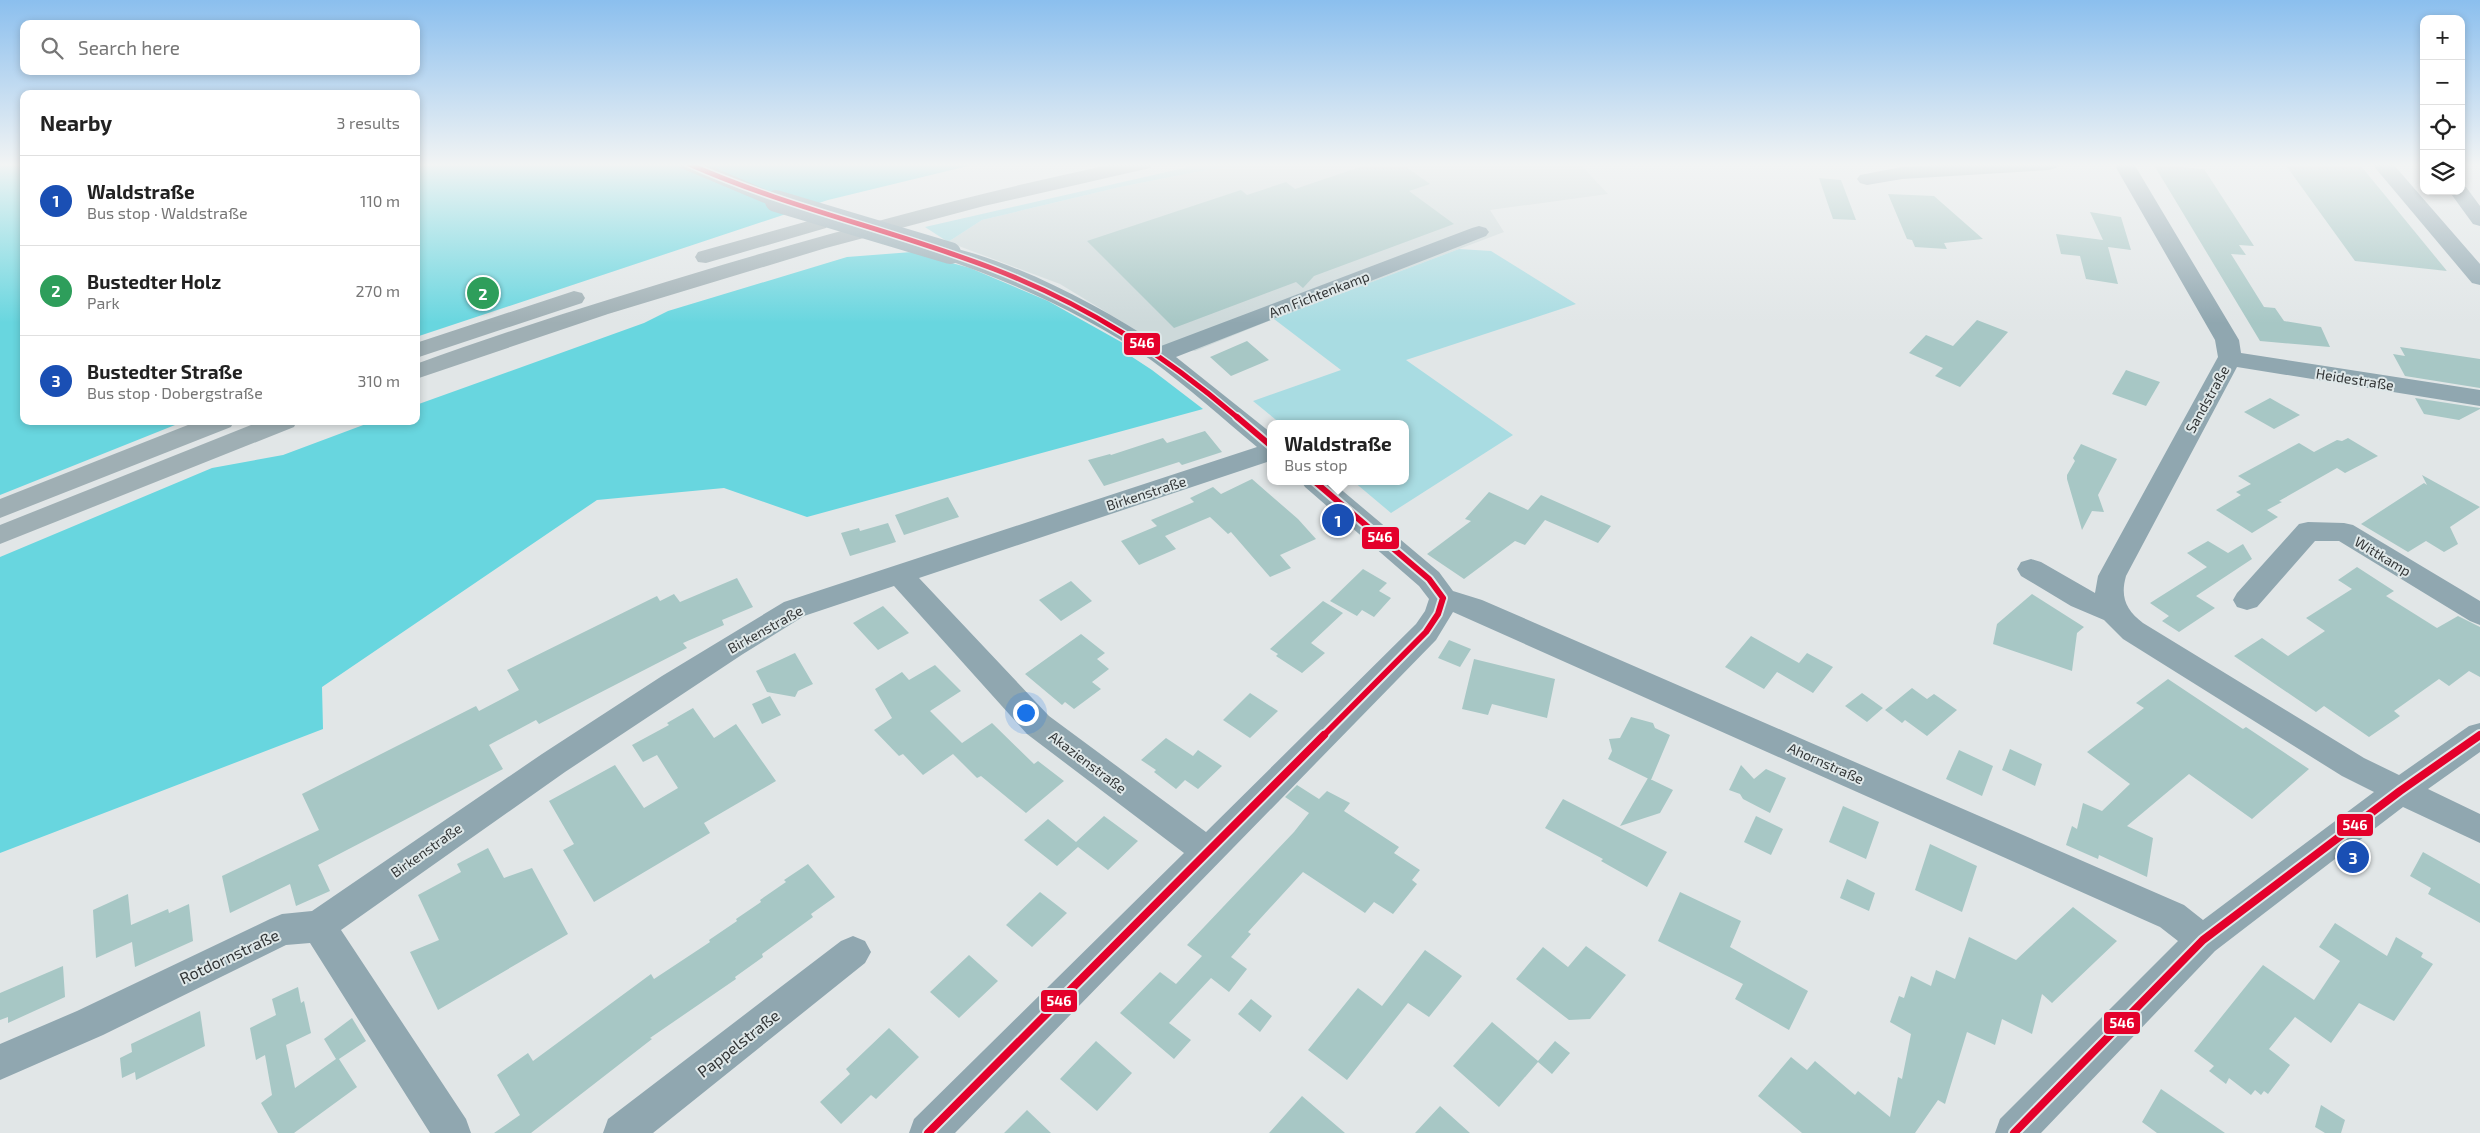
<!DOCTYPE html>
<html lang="en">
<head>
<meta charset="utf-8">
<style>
  body { margin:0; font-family:"Exo 2",sans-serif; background:#f2f2f2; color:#222 }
  .controls { position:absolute; right:15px; top:15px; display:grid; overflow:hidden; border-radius:10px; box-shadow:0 2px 8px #0003 }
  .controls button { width:45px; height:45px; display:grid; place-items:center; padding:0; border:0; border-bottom:1px solid #e0e0e0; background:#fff; color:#222; font:25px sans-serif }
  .you { position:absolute; left:1025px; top:712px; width:18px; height:18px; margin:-12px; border:4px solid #fff; border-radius:50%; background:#1a73e8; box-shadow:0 0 0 8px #1a73e833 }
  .badge { display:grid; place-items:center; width:32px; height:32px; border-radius:50%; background:#2563eb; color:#fff; font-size:16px; font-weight:700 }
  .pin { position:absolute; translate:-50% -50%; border:2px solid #fff; box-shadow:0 1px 5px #0006 }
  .popup { position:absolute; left:1267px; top:420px; width:142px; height:65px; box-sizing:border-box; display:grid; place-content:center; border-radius:10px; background:#fff; filter:drop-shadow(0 1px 4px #0005); font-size:16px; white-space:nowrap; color:#767676 }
  .popup b { font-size:19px; color:#222 }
  .popup::after { content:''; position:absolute; left:50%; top:100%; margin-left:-10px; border:10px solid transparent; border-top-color:#fff }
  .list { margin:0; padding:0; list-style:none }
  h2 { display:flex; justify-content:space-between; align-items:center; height:65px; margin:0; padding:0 20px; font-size:21px }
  h2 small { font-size:16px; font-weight:400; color:#767676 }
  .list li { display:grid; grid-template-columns:32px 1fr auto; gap:15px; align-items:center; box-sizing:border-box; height:90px; padding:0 20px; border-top:1px solid #e0e0e0 }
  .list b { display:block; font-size:19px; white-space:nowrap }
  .list p { margin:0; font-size:16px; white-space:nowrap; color:#767676 }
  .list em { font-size:16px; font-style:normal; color:#767676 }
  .icon { flex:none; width:28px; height:28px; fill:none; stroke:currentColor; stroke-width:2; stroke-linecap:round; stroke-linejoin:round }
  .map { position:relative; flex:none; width:2480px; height:1133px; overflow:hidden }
  .search { position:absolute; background:#fff; box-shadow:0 2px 8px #0003; left:20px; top:20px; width:400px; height:55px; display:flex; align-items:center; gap:12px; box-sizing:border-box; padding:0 18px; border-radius:10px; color:#767676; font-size:19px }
  .panel { position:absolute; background:#fff; box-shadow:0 2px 8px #0003; left:20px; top:90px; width:400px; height:335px; border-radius:10px }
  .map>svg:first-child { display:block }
</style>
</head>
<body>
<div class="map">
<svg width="2480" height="1133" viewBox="0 0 2480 1133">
  <rect width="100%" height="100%" fill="#e1e6e7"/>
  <path fill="#cdd9da" d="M1269,164h311l28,30 -118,16 14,22 -230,87 -79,32 -33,-5 -102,-62 -112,-42 34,-22 138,-33 91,-18z"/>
  <path fill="#a9dce2" d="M1202,164h67l-58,5 -91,18 -138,33 -34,22 -23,-15z
    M1459,249l32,2 85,53 -170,56 107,75 -122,78 -38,-32h53v-57h-125l-28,-23 88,-31 -67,-51z"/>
  <path fill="#68d6df" d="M0,164h24v257h161l-185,74z
    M416,164h560l-148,36 -412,137z
    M912,252l58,16 78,33 82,46 -7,4 29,19 51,39 -396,108 -83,-29 -127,12 -275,187 1,42 -323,124v-296l212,-89 71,-13 91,-34h42v-16l228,-82 24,-12 179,-54z"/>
  <path fill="#a7c7c5" d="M1376,164h26l28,20 -21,7 45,33 -140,52 -11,12 -7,-6 -122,46 -87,-87 154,-51 6,5 39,-13 9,7 68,-23z
    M2285,164l76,2 86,105 -92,-10z
    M2154,165l50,4 50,77 -15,-1 7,10 -15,-1 33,53 11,1 9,13 37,6 9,20 -70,-6z
    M1819,178l22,2 15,40 -23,-1z
    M1888,194l46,2 49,43 -39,4 3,6 -32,-2 -3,-7 -5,-1z
    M2090,212l31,5 10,33 -23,-3 10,37 -32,-5 -6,-23 -19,-2 -5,-20 47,6z
    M1977,320l31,12 -48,55 -25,-11 8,-8 -34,-15 17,-18 27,11z
    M1247,341l22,19 -38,16 -21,-19z
    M2400,347l80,12v29l-75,-12 -12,-22 12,2z
    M2126,370l34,12 -14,24 -34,-12z
    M2270,398l30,17 -26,14 -30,-17z
    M2415,398l65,10v1l-21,11 -35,-6z
    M1205,431l17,21 -40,13 -3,-3 -75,24 -16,-26 22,-6 1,1 52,-17 4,5z
    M2348,438l30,18 -33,17 -8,-5 -58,33 3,1 -15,8 11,7 -26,16 -36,-23 25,-15 -5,-3 15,-8 -13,-8 61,-33 15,9 23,-12 5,1z
    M2081,444l36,15 -19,36 6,17 -12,-1 -10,19 -15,-51v-4l8,-14 -2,-3z
    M2422,475l58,32 -30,20 8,17 -14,8 -18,-11 -18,11 -47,-28 63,-41 3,2z
    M1252,479l46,40 18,20 -36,16 11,13 -21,9 -39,-45 -3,2 -18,-17 -45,19 11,13 -37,16 -18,-24 36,-15 -6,-6 43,-18 -4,-4 23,-11 8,7z
    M1489,492l39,18 13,-15 70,31 -13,17 -53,-23 -20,25 -10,-4 -51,38 -37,-25 44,-33 -6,-2z
    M948,497l11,20 -55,18 -9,-20z
    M888,523l8,19 -46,14 -9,-23 18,-5 1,3z
    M2208,541l20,12 15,-9 9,15 -56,37 19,12 -36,24 -17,-11 7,-5 -19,-13 57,-36 -20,-14z
    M2357,567l37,24 -8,5 51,32 21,-12 22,11v50l-11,-6 -20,15 -10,-7 -45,32 6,5 -31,21 -45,-31 -8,6 -82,-56 28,-18 26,18 37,-25 -19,-13 46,-29 -14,-9z
    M1363,569l24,14 -8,8 12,7 -17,19 -12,-7 -5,6 -27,-15z
    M737,578l16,29 -31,13 2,5 -41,18 4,5 -148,76 -3,-4 -47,25 14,24 -185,96 12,26 -34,15 -6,-22 -60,29 -8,-37 97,-46 -17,-36 174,-88 3,5 40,-21 -12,-20 150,-74 3,5 14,-7 6,8z
    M1071,581l21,20 -31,20 -22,-21z
    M2032,594l52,33 -7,6 -5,38 -79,-27 4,-20z
    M1323,601l20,12 -32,30 14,10 -23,20 -26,-17 2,-2 -8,-5z
    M883,606l26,27 -31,17 -25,-27z
    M1081,634l24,19 -8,6 12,10 -17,13 9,7 -27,20 -9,-7 -3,3 -37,-31z
    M1751,636l48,27 8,-10 26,14 -20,26 -36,-21 -13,17 -39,-22z
    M1449,640l22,9 -11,18 -22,-9z
    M795,653l18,31 -15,7 -3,6 -28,-5 -11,-21z
    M1474,659l81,20 -8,39 -55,-14 -4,11 -26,-6z
    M935,665l26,26 -31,20 32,32 30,-20 42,41 4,-3 26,20 -38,32 -45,-37 -4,2 -24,-24 -30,21 -20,-21 -4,2 -25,-26 18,-12 -17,-29 27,-17 7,8z
    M2168,679l75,50 3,-2 63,42 -57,50 -63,-45 -62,52 26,12 -6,39 -48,-22 -1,4 -32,-14 6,-19 5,3 6,-26 19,8 28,-27 -43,-32 57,-44 -8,-5z
    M1912,688l15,11 7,-5 23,16 -30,26 -22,-16 -3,3 -17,-13z
    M1250,693l28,18 -28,27 -27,-18z
    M1862,693l21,15 -16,14 -22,-16z
    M770,696l11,19 -19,9 -10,-20z
    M693,708l21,30 22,-14 40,57 -72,42 6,10 -116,69 -31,-52 11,-6 -25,-43 66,-36 29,43 34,-20 -21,-33 -14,7 -11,-17 37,-20 -2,-2z
    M1631,717l22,6 2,5 15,7 -19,45 -43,-21 4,-8 -3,-12 11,-1z
    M1166,738l27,18 5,-6 24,16 -24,23 -13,-9 -9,9 -22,-17 2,-2 -15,-10z
    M2010,749l32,15 -7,22 -33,-16z
    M1959,750l34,16 -11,30 -36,-17z
    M1741,765l13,14 12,-10 20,9 -16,35 -27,-14 -3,-5 -11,-4z
    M1648,778l25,12 -13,23 -40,13z
    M1297,785l22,14 8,-8 23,12 -6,8 55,36 -5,6 26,17 -8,10 5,4 -24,30 -19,-12 -9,11 -62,-41 -55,60 3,2 -20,23 16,12 -18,23 -18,-14 -42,45 22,17 -17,19 -54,-46 40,-41 16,12 26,-28 -15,-11 107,-113 15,-19 -24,-16z
    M1563,799l104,53 -20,35 -46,-26 2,-2 -58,-31z
    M1843,806l36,16 -13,37 -37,-17z
    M1104,816l34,25 -30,29 -30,-23 -21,19 -33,-26 24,-21 28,23z
    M1756,816l27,13 -12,26 -27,-13z
    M1930,844l47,22 -15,46 -47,-22z
    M488,848l16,30 28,-10 36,66 -130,76 -28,-58 29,-12 -21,-45 43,-23 -4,-8z
    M2423,852l57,32v39l-52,-29 3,-6 -21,-12z
    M808,864l27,33 -24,17 2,3 -51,37 1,3 -28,20 1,2 -86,59 2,1 -121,94h-37l26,-18 -23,-40 31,-22 5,8 118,-87 3,5 56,-37 -1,-2 28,-19 -1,-2 25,-17 -1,-2 26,-18 -2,-2z
    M1847,879l28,14 -6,18 -29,-13z
    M1040,892l27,21 -35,34 -26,-22z
    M1680,892l61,29 -11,26 78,44 -19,39 -54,-31 8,-15 -85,-43z
    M128,894l3,31 37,-16 1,4 20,-9 4,37 -58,26 -3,-25 -36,16 -3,-48z
    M2073,907l44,34 -65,62 -10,-9 -10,40 -30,-15 -7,26 -28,-13 -22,72 -7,-4 -23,33h-113l-44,-37 33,-39 16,13 8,-9 40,34 3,-4 32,26 8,-40 4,2 9,-45 -21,-12 9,-26 5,2 7,-22 20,10 5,-16 19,9 14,-42 47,23z
    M2335,923l52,33 9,-19 27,16 -2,4 12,7 -39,57 -35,-18 -28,40 -36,-26 -26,32 21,16 -22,29 -4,-3 -3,4 -6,-5 -4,5 -22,-17 -3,6 -17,-13 5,-5 -20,-15 69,-86 51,35 26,-39 -21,-14z
    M1586,946l40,29 -36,44 -21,1 -53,-41 27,-32 25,20z
    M1425,950l37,26 -33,41 -21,-14 -61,77 -39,-30 50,-62 24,18z
    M969,955l29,26 -39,37 -29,-26z
    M63,966l2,31 -57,26v-6l-8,3v-27z
    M298,987l3,16 3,-2 7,32 -25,12 9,43 41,-29 -12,-20 28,-21 14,23 -27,18 18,28 -63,46h-16l-17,-30 11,-8 -7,-40 -9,5 -6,-32 26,-13 -4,-16z
    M1251,999l21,17 -12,16 -22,-18z
    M200,1011l5,35 -69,34 -1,-8 -13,6 -2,-20 12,-6 -1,-8z
    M1492,1022l46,39 17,-20 15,12 -18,21 -14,-12 -39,45 -46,-41z
    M889,1028l30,29 -43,42 -5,-4 -30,29 -21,-22 30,-28 -4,-5z
    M1096,1041l36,32 -35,38 -37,-32z
    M2161,1089l64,44h-68l-15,-11z
    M1302,1096l43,37h-76z
    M2321,1105l24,15 -4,13h-16l-10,-6z
    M1440,1106l30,27h-55z
    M1027,1110l24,23h-47z"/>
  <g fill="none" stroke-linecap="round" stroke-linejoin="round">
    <path fill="#90a7b0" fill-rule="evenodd" d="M678,164h28l77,33 3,4 -3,4 -7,2 -7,-2 -88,-37z
      M1948,164h111l-3,4 -7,2 -147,9 -35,6 -7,-2 -3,-4 3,-4 42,-8z
      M2114,164h20l105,176 2,13 239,37v16l-243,-39 -111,209c-6,21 0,34 17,47l221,135 35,17 70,-49 11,-3v29l-52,37 52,25v29l-77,-36 -188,144 -174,182h-46l5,-14 178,-178 -18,-14 -707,-315 -17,28 -481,493h-46l5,-14 270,-266 -157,-119 -133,-148 -90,30 -61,38 -178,118 -224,158 125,189 5,14h-41l-120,-190 -24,2 -183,90 -103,45v-36l77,-33 193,-92 12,-5 30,-3 230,-157 120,-78 122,-74 473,-155c-35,-29 -69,-60 -106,-87 -64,-45 -135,-76 -209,-102l-3,-5 3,-5 8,-1c71,17 150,59 211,99l311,-118 7,-2 7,2 3,4 -3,4 -310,121 94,75v29l-351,117 130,138 157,116 210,-208 9,-13 4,-12 -10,-13 -114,-99 -4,-6h30l108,91 14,19 29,9 702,305 19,15 171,-128 -32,-16 -219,-137 -19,-19 -33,-14 -50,-30 -4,-7 4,-7 10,-3 10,3 54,31 3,-17 120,-219 -3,-17z
      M2372,164h21l87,100v21l-8,-2z
      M2461,186l5,1 14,19v20l-7,-2 -24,-33h12z
      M2308,522l36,1 9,2 127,76v24l-10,-4 -131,-80h-24l-58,66 -10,3 -10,-3 -4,-7 4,-7 62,-69z
      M853,936l12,5 6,11 -6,11 -212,170h-50l5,-14 233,-178z"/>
    <path fill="#9fafb4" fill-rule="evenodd" d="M1113,164h40l-3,4 -166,38 -158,42 -218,66 -192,65v-15c101,-37 203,-68 306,-99 129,-38 259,-73 391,-101z
      M819,218l7,2 3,4 -3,4 -120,35 -8,-1 -3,-5 3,-5z
      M574,291l8,2 3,5 -3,5 -166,55v-15z
      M198,421h36l-3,6 -231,91v-19z
      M261,421h36l-3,6 -294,117v-19z"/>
    <path stroke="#90a7b0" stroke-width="22" d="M776,201l174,52"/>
    <g stroke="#dfe8e9" stroke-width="8">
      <path id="bus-1-far2" d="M689,164c99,44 204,66 305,105 93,36 169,85 244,149"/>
    </g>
    <g stroke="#dfe8e9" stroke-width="10">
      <path id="bus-1-far1" d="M1237,417l33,28
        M1314,481l115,98 14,19
        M1323,736l103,-104 12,-18 5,-16"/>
    </g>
    <g stroke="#dfe8e9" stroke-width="12">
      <path id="bus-1" d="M928,1133l396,-398
        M2014,1133l189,-193 197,-149 80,-56"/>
    </g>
    <use href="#bus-1-far2" stroke="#e4002b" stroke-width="5"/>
    <use href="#bus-1-far1" stroke="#e4002b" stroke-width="6"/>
    <use href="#bus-1" stroke="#e4002b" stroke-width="8"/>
  </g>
  <linearGradient id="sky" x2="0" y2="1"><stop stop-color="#8bbfee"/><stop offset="0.51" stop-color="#f2f4f4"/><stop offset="1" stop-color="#f2f4f4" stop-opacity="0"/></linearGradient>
  <rect width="2480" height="323" fill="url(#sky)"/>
  <g text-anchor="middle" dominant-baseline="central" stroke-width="4" stroke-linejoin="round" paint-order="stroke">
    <g font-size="14" fill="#323536" stroke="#dfe8e9">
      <text transform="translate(1319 294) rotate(-21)">Am Fichtenkamp</text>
      <text transform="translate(2355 379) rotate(9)">Heidestraße</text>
      <text transform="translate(2207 399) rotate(-61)">Sandstraße</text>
      <text transform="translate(1146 493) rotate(-18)">Birkenstraße</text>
      <text transform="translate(2383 556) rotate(31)">Wittkamp</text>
      <text transform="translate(765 629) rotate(-29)">Birkenstraße</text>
      <text transform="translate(1088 762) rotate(37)">Akazienstraße</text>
      <text transform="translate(1826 763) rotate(24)">Ahornstraße</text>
      <text transform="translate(426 850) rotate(-35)">Birkenstraße</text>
    </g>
    <g font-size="16" fill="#323536" stroke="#dfe8e9">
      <text transform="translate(229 956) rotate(-25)">Rotdornstraße</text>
      <text transform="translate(738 1043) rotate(-38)">Pappelstraße</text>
    </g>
  </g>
  <g stroke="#dfe8e9" stroke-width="2">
    <rect x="1123" y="332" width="38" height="24" rx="5" fill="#e4002b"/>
    <rect x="1361" y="526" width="39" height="24" rx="5" fill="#e4002b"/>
    <rect x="2336" y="813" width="38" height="24" rx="5" fill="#e4002b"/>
    <rect x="1040" y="989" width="38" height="24" rx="5" fill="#e4002b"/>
    <rect x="2103" y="1011" width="38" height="24" rx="5" fill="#e4002b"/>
  </g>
  <g font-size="14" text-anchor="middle" font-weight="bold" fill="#fff">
    <text x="1142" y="348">546</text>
    <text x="1380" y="542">546</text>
    <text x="2355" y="830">546</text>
    <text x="1059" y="1006">546</text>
    <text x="2122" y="1028">546</text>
  </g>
</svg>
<div class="controls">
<button>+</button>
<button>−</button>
<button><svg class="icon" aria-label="locate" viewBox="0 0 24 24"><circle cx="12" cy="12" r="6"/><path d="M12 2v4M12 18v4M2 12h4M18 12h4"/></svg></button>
<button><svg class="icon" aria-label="layers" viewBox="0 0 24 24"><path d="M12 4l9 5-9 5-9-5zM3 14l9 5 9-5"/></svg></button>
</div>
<div class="you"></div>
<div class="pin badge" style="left:1338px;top:520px;background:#1a4fb4">1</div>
<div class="popup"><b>Waldstraße</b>Bus stop</div>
<div class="pin badge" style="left:483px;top:293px;background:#2e9e5b">2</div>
<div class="pin badge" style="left:2353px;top:857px;background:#1a4fb4">3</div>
<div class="search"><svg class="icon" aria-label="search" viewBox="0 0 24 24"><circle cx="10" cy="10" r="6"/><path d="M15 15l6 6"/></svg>Search here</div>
<section class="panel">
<h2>Nearby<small>3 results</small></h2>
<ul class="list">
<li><span class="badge" style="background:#1a4fb4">1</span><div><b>Waldstraße</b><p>Bus stop · Waldstraße</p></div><em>110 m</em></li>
<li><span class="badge" style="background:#2e9e5b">2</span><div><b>Bustedter Holz</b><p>Park</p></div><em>270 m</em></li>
<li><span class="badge" style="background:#1a4fb4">3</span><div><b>Bustedter Straße</b><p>Bus stop · Dobergstraße</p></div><em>310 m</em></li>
</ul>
</section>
</div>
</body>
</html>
